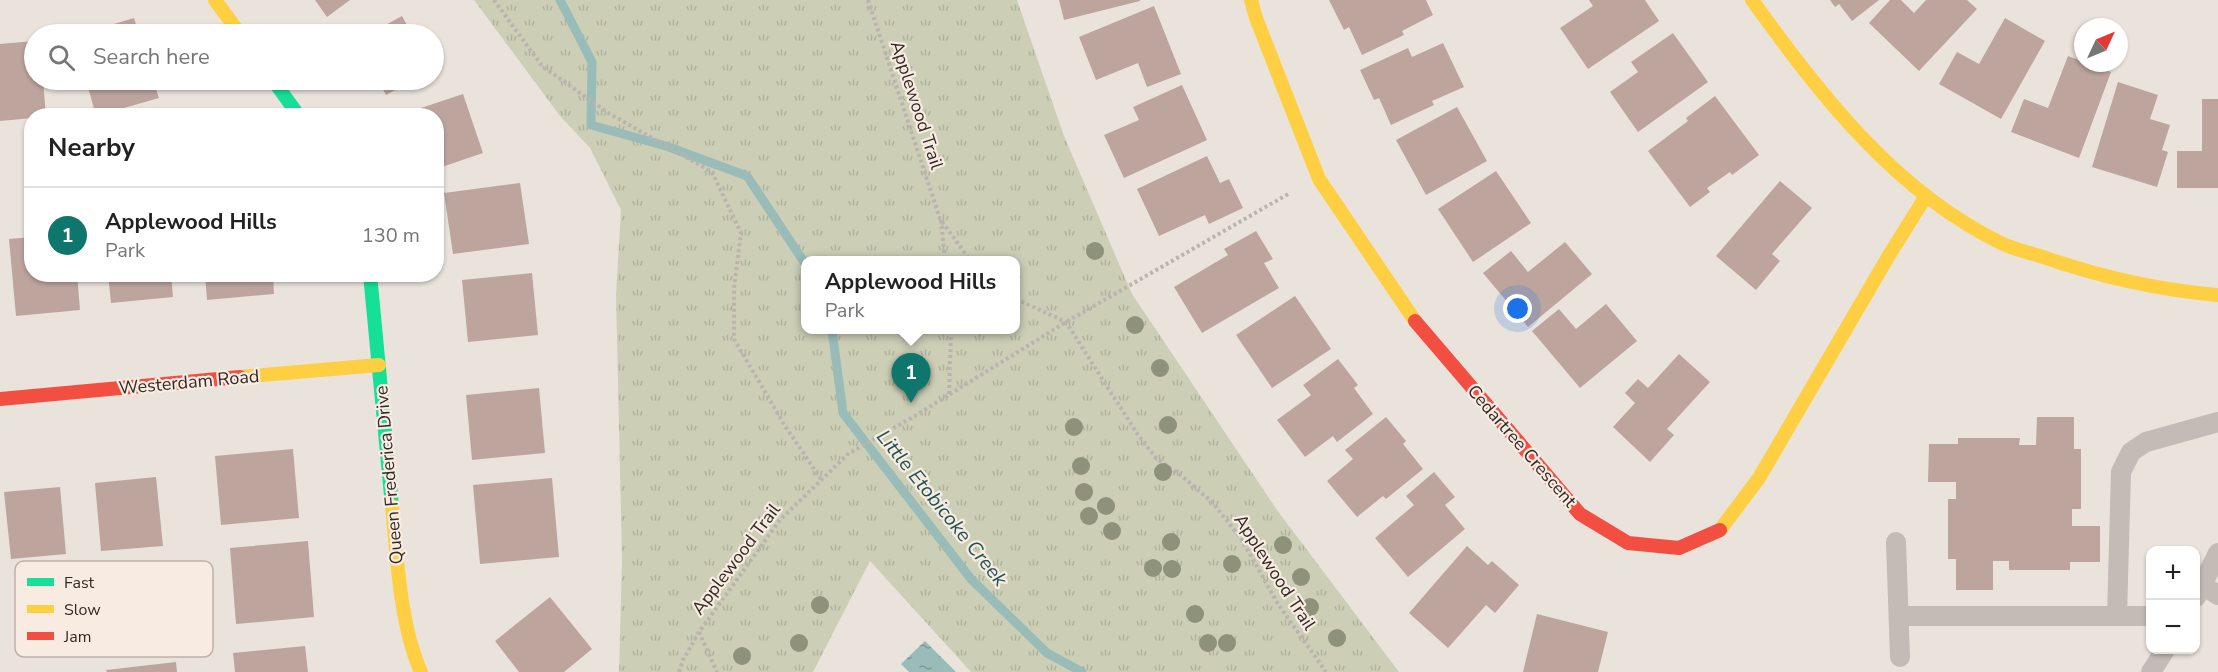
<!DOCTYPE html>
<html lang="en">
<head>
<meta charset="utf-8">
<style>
  body { margin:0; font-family:"Nunito Sans",sans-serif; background:#f6f6f6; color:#222 }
  .controls { position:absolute; right:18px; bottom:18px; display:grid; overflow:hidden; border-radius:12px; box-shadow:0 2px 4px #0004 }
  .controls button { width:54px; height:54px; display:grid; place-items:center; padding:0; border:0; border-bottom:2px solid #e0e0e0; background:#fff; color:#222; font:30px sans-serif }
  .compass { position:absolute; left:2074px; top:18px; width:54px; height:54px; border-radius:50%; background:#fff; box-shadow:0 2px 4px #0004; rotate:46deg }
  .you { position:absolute; left:1518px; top:309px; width:21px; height:21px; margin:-15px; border:4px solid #fff; border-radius:50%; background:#1a73e8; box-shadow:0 0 0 9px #1a73e833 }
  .badge { display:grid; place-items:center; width:39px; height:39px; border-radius:50%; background:#0f766e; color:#fff; font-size:20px; font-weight:700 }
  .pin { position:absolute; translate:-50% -50px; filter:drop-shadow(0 2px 3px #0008) }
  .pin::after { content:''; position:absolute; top:32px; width:21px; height:18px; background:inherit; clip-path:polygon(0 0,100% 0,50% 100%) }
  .popup { position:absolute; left:801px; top:256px; width:219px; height:78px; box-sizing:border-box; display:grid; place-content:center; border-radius:12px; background:#fff; filter:drop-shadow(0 2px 4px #0005); font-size:20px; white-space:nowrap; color:#767676 }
  .popup b { font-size:22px; color:#222 }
  .popup::after { content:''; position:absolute; left:50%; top:100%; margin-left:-12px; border:12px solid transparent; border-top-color:#fff }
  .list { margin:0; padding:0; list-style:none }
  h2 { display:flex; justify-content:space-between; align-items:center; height:78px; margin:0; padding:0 24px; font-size:26px }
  h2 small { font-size:20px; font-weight:400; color:#767676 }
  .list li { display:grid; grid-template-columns:39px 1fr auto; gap:18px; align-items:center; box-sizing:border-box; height:96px; padding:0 24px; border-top:2px solid #e0e0e0 }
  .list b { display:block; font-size:22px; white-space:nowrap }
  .list p { margin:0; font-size:20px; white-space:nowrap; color:#767676 }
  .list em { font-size:20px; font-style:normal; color:#767676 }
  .icon { flex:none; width:33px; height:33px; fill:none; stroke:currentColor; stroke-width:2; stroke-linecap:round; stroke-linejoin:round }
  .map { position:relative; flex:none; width:2218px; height:672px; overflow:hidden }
  .search { position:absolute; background:#fff; box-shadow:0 2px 4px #0004; left:24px; top:24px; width:420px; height:66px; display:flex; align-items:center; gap:15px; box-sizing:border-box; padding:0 21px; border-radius:33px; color:#767676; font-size:22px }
  .panel { position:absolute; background:#fff; box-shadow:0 2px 4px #0004; left:24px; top:108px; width:420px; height:174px; border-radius:24px }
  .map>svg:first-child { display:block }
</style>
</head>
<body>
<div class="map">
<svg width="2218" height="672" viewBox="0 0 2218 672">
  <defs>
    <pattern id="park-tufts" width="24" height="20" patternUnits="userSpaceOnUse" patternTransform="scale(1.5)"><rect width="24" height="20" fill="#cccfb6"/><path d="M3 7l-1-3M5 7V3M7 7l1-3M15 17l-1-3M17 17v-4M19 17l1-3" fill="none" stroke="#b0b29c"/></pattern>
    <pattern id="water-ripples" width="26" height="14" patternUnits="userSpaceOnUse" patternTransform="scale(1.5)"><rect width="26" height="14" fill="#99bcb9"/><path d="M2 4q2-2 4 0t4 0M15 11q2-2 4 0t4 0" fill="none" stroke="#7d9996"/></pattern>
  </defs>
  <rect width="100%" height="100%" fill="#eae3dc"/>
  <path fill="url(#park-tufts)" fill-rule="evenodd" d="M474,0h543l47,136 68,158 145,216 122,162h-428l-101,-111 -57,111h-194l3,-112 -6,-265 5,-85 -31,-62 -30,-32zM806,260h210v70h-210z"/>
  <path fill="url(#water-ripples)" d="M925,641l31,31h-47l-8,-8z"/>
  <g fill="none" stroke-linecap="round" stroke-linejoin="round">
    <path stroke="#99bcb9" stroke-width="9" d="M560,0l32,62 -1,63 75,21 81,30 59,89
      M832,330l11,83 128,166 76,74 35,19"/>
  </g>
  <path fill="#bda59e" d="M315,0h35l-23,17z
    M1059,0h81v1l-76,19z
    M1329,0h97l7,15 -31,16 2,4 -42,20 -13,-28 -5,3z
    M1589,0h56l14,21 -71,48 -28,-41 33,-22z
    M1830,0h49l-27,21 -13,-17 -4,3z
    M1890,0h11l13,13 12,-13h41l10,9 -58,62 -50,-48z
    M1154,6l27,68 -34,13 -9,-24 -42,17 -17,-43z
    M402,16l10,18h-43z
    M134,18l5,16h-59z
    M2005,18l40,23 -44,78 -62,-35 18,-32 22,12z
    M1673,33l35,49 -70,50 -28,-40 28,-20 -7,-10z
    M34,41v39h9l3,36h-14v2l-32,3v-77z
    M1443,43l21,44 -32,14 2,4 -43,20 -12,-27 -5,2 -14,-30 48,-22 4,9z
    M2068,56l43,16 -32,86 -68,-26 13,-33 24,9z
    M86,80h67l6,18 -63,18z
    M378,80h36l-28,15z
    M2118,82l40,13 -8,24 20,6 -8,25 6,2 -11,35 -65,-20z
    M1182,85l25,55 -83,38 -20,-43 35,-15 -6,-13z
    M463,94l20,59 -47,16v-53h-19l-2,-6z
    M1715,96l44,59 -27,20 -2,-3 -23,16 3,4 -20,15 -42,-56 40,-30 -2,-3z
    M2202,99h16v89h-41v-37h25z
    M1457,107l30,54 -61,34 -30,-55z
    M1207,156l13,27 9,-4 14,29 -34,16 -4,-9 -46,21 -22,-47z
    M1496,171l35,52 -58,39 -35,-53z
    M1780,181l32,27 -40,46 8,7 -24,29 -40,-34z
    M520,183l9,61 -76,10 -9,-61z
    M1256,231l17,28 -9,4 15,25 -77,45 -28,-46 54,-32 -4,-6z
    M32,237v37h45l3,36 -64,6 -7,-77z
    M1565,242l27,32 -64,53 -45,-54 28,-22 17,21z
    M532,273l6,62 -70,7 -6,-62z
    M108,274h63l2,23 -62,6z
    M205,274h68l1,20 -67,6z
    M1295,296l36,53 -59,39 -36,-53z
    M1606,304l31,37 -57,47 -48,-57 27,-22 17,20z
    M1679,354l31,28 -43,47 7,6 -24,27 -37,-35 22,-24 -10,-10 13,-14 10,9z
    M1338,359l20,26 -4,3 19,26 -36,28 -4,-6 -28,21 -28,-37 34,-25 -8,-10z
    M539,388l6,65 -73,7 -6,-65z
    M1386,417l20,24 -3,3 20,25 -37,30 -3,-3 -26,21 -30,-36 26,-22 -8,-9z
    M2037,417h37v32h7v60h-9v17h28v36h-30v8h-61v-9h-16v29h-37v-31h-8v-60h8v-17h-28l1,-38h29v-6h62l-1,7h17z
    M293,449l6,69 -78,7 -6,-69z
    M1434,472l21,25 -10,8 20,24 -57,48 -33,-39 39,-33 -8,-9z
    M156,477l7,69 -62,5 -6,-68z
    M552,478l7,79 -79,7 -7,-79z
    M60,487l6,67 -55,5 -7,-67z
    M308,541l6,76 -78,7 -6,-76z
    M1467,546l21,19 4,-4 27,24 -24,28 -9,-8 -38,43 -39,-35z
    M550,597l42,52 -28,23h-45l-24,-31z
    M1537,614l71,18 -10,40h-75z
    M305,646l3,26h-73l-2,-19z
    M176,662l1,10h-70l-1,-2z"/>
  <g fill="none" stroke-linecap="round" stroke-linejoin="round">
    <path stroke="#bbb3ae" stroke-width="4" stroke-dasharray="3 3" stroke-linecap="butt" d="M494,0l48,66 68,48 102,58 29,61 -7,55v51l51,87 36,53
      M868,0l72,219 30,41
      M941,220l4,40
      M1016,299l50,23 72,113 18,23 27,19 29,25 30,38 36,64 48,68
      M949,394l2,-64
      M699,632l18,40
      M679,672l4,-12 16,-28 81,-112 68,-66 70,-40 148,-92 224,-129"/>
    <path stroke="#c2bbb6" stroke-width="20" d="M1896,542l4,115
      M2202,585l16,10
      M2196,597l22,-44
      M1899,616h251
      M2117,616l4,-144 10,-20 15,-10 72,-20
      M2151,672l14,-22"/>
    <path stroke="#16e098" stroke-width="14" d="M273,80l26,36
      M370,274l22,232"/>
    <path stroke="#ffcf43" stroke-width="14" d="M215,0l25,34
      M1251,0l5,18 63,161 96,142
      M1752,0c68,94 142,191 249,243 12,6 26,9 39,13 57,20 117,34 178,39
      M240,377l139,-12
      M392,506c5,52 8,119 29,166
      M1720,530l39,-52 129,-221 38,-61"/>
    <path stroke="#f24e42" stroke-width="14" d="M1415,321l165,193 48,29 51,5 41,-18
      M0,399l240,-22"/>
  </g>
  <g fill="#8f927a">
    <circle cx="1095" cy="251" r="9"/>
    <circle cx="1135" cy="325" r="9"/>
    <circle cx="1160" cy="368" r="9"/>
    <circle cx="1168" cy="425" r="9"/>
    <circle cx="1074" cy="427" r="9"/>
    <circle cx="1081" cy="466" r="9"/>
    <circle cx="1163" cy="472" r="9"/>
    <circle cx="1084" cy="492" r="9"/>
    <circle cx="1106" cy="506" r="9"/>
    <circle cx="1089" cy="516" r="9"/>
    <circle cx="1112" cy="531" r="9"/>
    <circle cx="1171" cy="542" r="9"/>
    <circle cx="1283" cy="545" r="9"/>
    <circle cx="1232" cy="564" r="9"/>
    <circle cx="1153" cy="568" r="9"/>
    <circle cx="1172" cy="569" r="9"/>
    <circle cx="1301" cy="577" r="9"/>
    <circle cx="820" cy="605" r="9"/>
    <circle cx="1310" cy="607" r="9"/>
    <circle cx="1195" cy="614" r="9"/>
    <circle cx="1337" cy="638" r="9"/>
    <circle cx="799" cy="643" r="9"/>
    <circle cx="1208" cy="643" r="9"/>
    <circle cx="1227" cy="643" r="9"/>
    <circle cx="742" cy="656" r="9"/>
  </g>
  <g text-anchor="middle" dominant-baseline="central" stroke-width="4.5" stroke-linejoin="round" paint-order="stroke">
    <g font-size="18" fill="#322825" stroke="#f8ece2">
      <text transform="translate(917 105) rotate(72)">Applewood Trail</text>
      <text transform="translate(189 382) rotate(-5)">Westerdam Road</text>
      <text transform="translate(1522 446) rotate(49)">Cedartree Crescent</text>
      <text transform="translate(389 475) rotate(-95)">Queen Frederica Drive</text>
      <text transform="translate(736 559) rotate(-53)">Applewood Trail</text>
      <text transform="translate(1275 572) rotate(57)">Applewood Trail</text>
    </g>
    <g font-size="20" font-style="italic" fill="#1c5251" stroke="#f8ece2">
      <text transform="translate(942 508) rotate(51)">Little Etobicoke Creek</text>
    </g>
  </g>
  <rect x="15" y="561" width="198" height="96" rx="9" fill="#f8ece2" stroke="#bdb1a9" stroke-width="1.5"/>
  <rect x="27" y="578" width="27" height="8" fill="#16e098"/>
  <rect x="27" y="605" width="27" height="8" fill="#ffcf43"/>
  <rect x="27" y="632" width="27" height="8" fill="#f24e42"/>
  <g font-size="16" fill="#322825">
    <text x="64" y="588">Fast</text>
    <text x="64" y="615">Slow</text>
    <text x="64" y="642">Jam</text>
  </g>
</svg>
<div class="controls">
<button>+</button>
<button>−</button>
</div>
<svg class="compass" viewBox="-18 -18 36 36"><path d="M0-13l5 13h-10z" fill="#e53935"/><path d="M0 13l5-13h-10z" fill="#767676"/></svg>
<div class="you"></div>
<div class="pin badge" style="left:911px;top:403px">1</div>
<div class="popup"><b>Applewood Hills</b>Park</div>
<div class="search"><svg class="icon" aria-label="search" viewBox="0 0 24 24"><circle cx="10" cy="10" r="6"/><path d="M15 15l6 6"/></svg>Search here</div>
<section class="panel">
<h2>Nearby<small></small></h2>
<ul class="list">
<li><span class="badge">1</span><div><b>Applewood Hills</b><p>Park</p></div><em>130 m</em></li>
</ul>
</section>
</div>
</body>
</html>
